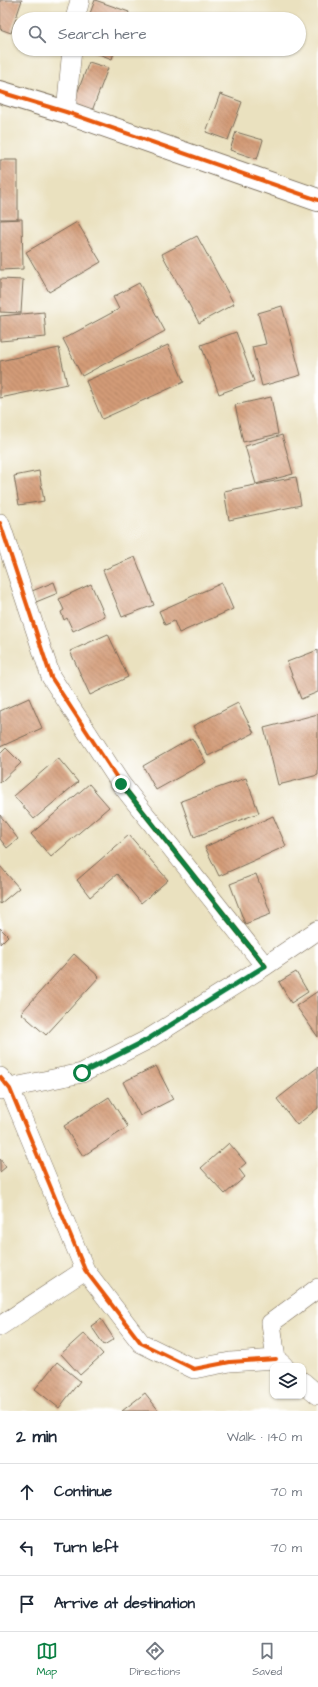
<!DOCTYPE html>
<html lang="en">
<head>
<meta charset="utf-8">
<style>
  body { margin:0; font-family:"Architects Daughter",sans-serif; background:#f2f2f3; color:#1f2937 }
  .controls { position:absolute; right:12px; bottom:12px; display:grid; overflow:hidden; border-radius:8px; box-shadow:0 1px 3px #0004 }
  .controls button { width:36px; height:36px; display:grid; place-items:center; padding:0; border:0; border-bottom:1px solid #e0e1e3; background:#fff; color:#1f2937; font:20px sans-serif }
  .stop { position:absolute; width:12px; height:12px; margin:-9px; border:3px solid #0b8043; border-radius:50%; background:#fff }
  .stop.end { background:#0b8043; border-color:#fff; box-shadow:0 1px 4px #0008 }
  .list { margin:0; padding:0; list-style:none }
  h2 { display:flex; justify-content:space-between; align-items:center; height:52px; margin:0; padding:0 16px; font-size:17px }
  h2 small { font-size:13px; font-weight:400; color:#747a83 }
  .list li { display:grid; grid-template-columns:26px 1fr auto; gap:12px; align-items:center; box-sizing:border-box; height:56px; padding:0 16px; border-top:1px solid #e0e1e3 }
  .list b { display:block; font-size:15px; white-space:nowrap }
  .list em { font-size:13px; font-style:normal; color:#747a83 }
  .icon { flex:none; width:22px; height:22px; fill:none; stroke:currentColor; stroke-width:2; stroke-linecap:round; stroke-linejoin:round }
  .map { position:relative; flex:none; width:318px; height:1411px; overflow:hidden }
  .search { position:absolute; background:#fff; box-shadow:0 1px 3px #0004; left:12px; right:12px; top:12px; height:44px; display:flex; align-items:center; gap:10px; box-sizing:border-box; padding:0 14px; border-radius:22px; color:#747a83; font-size:15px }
  .sheet { height:220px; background:#fff }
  nav { display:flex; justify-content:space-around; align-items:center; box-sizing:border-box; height:56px; border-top:1px solid #e0e1e3; background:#fff; font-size:11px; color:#747a83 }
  nav a { display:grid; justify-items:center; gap:2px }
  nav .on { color:#0b8043 }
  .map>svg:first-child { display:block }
</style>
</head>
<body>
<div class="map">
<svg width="318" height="1411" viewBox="0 0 318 1411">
  <defs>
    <pattern id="building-back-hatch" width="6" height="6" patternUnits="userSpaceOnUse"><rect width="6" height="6" fill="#d39b77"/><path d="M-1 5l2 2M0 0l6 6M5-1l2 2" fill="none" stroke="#ac7f61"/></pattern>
  </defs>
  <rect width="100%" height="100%" fill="#fff"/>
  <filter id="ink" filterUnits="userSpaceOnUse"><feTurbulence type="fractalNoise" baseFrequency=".025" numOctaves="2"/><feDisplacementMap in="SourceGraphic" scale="8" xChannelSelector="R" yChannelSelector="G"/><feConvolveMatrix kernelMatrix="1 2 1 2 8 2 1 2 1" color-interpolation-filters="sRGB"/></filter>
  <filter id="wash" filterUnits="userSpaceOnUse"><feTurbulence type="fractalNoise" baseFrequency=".012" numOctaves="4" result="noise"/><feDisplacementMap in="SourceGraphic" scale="16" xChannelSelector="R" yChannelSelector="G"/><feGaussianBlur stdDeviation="0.9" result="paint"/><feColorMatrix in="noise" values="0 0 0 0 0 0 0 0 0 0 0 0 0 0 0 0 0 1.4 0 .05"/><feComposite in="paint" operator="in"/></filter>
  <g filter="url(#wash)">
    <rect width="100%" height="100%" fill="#eae1bf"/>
    <g id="blocks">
      <path fill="url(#building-back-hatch)" d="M0,0h22l-11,33 -11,-4z
        M95,0l34,12 -3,7h-38z
        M86,49h29l-3,10z
        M89,62l19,6 -16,43 -19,-7z
        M220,94l22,8 -14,38 -22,-8z
        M236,132l27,8 -6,19 -27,-9z
        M0,160h18v59h-18z
        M22,219l1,50 -23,1v-50z
        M77,222l24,40 -52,30 -23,-40z
        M197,236l37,68 -35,19 -37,-69z
        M0,279l23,1 -2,33 -21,-1z
        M139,283l26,48 -83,45 -19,-37 56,-30 -6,-12z
        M282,306l19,69 -39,11 -10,-39 14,-3 -8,-31z
        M44,312l2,25 -46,4v-25z
        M236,332l18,49 -35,13 -18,-49z
        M168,345l16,37 -82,37 -16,-38z
        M59,348l8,36 -67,14v-37z
        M271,397l7,37 -35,8 -8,-37z
        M282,435l11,39 -37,10 -11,-38z
        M39,471l5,30 -25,4 -5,-29z
        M296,477l5,28 -72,15 -5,-29z
        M135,557l19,48 -32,12 -19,-47z
        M54,582l4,11 -22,9 -4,-11z
        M222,583l11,26 -54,24 -5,-12 -9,4 -6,-14z
        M91,584l14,32 -32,15 -6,-13 -3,2 -3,-8 3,-2 -5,-11z
        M108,634l20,43 -38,18 -20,-44z
        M318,650v42l-17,7 -14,-37z
        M29,698l13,30 -42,19v-36z
        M238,703l16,30 -46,23 -15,-30z
        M318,714v61l-40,10 -14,-57z
        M192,738l14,24 -50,28 -13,-24z
        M6,748l15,15 -21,20v-29z
        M58,758l20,24 -44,37 -20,-23z
        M246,778l13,35 -65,24 -13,-36z
        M89,784l20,23 -58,50 -20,-23z
        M0,815l18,24 -11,9 -7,-9z
        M273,816l13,30 -67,30 -14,-29z
        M129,835l39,45 -27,23 -24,-29 -27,23 -13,-17z
        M0,866l19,22 -19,16z
        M256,874l15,40 -26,10 -15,-40z
        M0,928l8,8 -8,8z
        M74,954l25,23 -53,58 -25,-22z
        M296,972l12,20 -17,11 -12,-21z
        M318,991v46l-22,-31z
        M156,1066l17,33 -33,17 -17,-34z
        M318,1067v41l-21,17 -20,-26z
        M109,1097l19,30 -45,29 -19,-30z
        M229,1143l17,20 -7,6 6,8 -20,17 -24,-26z
        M0,1159l6,8 -6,5z
        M101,1319l13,20 -10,6 -13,-19z
        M84,1333l19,21 -23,21 -19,-21z
        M57,1362l23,19 -21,27 -24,-19z
        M145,1393l14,18h-37z"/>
    </g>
  </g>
  <g filter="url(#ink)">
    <use href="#blocks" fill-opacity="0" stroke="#786a56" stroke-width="1"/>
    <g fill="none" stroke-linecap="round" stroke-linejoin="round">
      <g stroke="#786a56" stroke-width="20">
        <path id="minor" d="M75,19l5,-19
          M66,112l6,-63
          M0,523l51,154 70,107 144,182
          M0,1077l10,12 75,181 56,73 53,26 36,-7 46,-3
          M0,1090l82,-17 63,-32 120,-75 53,-36
          M0,1326l85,-56
          M284,1366l-8,-7 -5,-36 47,-35
          M303,1382l15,13"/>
      </g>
      <g stroke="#786a56" stroke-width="24">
        <path id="tertiary" d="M0,92l66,20 252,88"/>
      </g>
      <use href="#minor" stroke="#fff" stroke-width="19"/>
      <use href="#tertiary" stroke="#fff" stroke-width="22"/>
      <g stroke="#fff" stroke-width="6">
        <path id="cycleway" d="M0,92l66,20 252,88
          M0,523l51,154 70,107 144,182
          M0,1077l10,12 75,181 56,73 53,26 36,-7 46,-3"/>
      </g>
      <use href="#cycleway" stroke="#e8590c" stroke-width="4"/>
    </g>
  </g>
  <g fill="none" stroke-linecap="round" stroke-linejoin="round" filter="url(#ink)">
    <path stroke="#0b8043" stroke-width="5" d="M82,1073l63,-32 120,-75 -144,-182"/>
  </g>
</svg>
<div class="controls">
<button><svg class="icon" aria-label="layers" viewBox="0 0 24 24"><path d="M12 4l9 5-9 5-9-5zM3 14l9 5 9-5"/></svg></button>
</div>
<div class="stop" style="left:82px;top:1073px"></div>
<div class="stop end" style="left:121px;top:784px"></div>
<div class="search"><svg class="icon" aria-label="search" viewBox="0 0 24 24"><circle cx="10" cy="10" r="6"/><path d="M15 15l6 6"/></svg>Search here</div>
</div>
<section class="sheet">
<h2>2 min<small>Walk · 140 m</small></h2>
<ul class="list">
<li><svg class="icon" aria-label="ahead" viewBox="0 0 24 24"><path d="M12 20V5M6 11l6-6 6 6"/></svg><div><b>Continue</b></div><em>70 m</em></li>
<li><svg class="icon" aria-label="left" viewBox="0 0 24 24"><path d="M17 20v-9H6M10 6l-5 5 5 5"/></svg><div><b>Turn left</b></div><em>70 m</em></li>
<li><svg class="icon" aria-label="arrive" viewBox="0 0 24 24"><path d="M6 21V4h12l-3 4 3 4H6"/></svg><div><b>Arrive at destination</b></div></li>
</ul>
</section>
<nav>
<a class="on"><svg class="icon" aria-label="map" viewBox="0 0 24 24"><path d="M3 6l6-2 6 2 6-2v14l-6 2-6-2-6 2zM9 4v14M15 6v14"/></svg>Map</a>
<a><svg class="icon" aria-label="directions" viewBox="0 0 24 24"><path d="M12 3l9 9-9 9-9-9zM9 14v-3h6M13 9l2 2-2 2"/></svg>Directions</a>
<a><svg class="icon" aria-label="saved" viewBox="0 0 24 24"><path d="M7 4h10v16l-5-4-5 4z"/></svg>Saved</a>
</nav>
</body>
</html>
